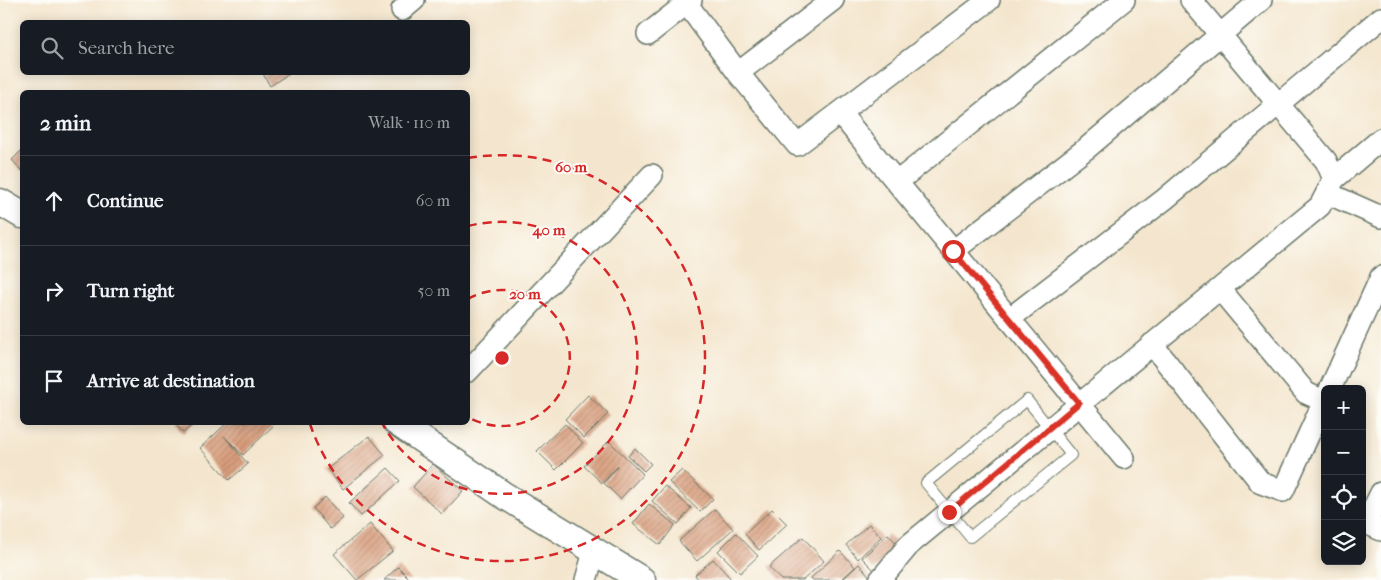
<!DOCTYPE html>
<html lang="en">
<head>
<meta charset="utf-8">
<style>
  body { margin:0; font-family:"IM FELL French Canon",serif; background:#242831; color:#f1f3f6 }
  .controls { position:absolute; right:15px; bottom:15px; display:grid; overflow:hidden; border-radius:8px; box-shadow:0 2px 12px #0003 }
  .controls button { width:45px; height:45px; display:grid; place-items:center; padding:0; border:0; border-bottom:1px solid #363941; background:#171b24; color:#f1f3f6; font:25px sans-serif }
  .stop { position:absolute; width:15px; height:15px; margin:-11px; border:4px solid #d93025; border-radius:50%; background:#fff }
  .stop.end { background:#d93025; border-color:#fff; box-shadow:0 1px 5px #0008 }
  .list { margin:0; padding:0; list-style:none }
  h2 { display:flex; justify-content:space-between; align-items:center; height:65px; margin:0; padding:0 20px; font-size:21px }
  h2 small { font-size:16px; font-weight:400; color:#9ea1a6 }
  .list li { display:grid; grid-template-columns:32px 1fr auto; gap:15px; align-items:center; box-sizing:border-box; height:90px; padding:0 20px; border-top:1px solid #363941 }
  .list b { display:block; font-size:19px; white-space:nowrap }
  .list em { font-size:16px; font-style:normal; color:#9ea1a6 }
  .icon { flex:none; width:28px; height:28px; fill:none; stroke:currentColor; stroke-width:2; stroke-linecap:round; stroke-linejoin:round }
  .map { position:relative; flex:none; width:1381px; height:580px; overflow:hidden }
  .search { position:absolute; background:#171b24; box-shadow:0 2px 12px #0003; left:20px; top:20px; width:450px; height:55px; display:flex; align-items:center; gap:12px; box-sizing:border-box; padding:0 18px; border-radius:8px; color:#9ea1a6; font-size:19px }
  .panel { position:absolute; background:#171b24; box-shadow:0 2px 12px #0003; left:20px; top:90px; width:450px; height:335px; border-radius:8px }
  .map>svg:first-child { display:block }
</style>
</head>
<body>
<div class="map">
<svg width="1381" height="580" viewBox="0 0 1381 580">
  <defs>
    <pattern id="building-hatch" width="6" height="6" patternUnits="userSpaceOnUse" patternTransform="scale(1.25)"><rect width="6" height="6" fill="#d99d7b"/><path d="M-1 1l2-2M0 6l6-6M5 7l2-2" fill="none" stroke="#af8166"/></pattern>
  </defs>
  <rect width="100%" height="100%" fill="#fdfcf7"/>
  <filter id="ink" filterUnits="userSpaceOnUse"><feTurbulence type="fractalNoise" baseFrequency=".02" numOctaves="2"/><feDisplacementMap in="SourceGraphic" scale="10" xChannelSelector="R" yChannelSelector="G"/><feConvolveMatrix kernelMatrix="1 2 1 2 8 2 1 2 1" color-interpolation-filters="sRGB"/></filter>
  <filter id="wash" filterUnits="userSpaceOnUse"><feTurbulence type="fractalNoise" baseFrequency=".0096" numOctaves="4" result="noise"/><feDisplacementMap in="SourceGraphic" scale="20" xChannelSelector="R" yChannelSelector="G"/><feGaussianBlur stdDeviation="1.12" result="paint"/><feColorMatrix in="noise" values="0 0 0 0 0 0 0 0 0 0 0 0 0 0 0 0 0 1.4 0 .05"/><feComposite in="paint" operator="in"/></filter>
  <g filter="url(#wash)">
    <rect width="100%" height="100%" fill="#f4e6ce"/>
    <g id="blocks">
      <path fill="url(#building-hatch)" d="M262,72h29l-21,14z
        M22,150v21l-10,-11z
        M588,395l20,19 -24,24 -19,-19z
        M174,422h22l-13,11z
        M228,422h49l-34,33 -19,-19 24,28 -19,16 -29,-32z
        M565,424l18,19 -27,27 -19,-19z
        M369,436l16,19 -42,34 -16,-20z
        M609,441l34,33 -23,25 -16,-16 14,-17 -16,17 -18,-17z
        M635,448l16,16 -7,7 -16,-15z
        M433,464l30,27 -21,23 -29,-27z
        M388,468l12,13 -39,35 -12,-13z
        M682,470l31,29 -13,13 -31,-30z
        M665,486l26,22 -13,16 -26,-23z
        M325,497l18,21 -13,11 -17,-21z
        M649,504l26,21 -15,20 -27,-21z
        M715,509l18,20 -36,32 -18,-20z
        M772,509l15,15 -28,26 -14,-16z
        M370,524l23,27 -36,29 -23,-26z
        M869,524l12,13 -23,22 -12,-14z
        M736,533l22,23 -18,17 -22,-22z
        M888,534l12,13 -26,23 -12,-12z
        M803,537l21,24 -21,19h-22l-12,-13z
        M840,551l15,16 -14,13h-28l-2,-2z
        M713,559l19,21h-33l-4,-5z
        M859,564l13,15 -30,1z
        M398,567l13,13h-27z"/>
    </g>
  </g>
  <g filter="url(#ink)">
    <use href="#blocks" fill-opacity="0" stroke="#6a786a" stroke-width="1"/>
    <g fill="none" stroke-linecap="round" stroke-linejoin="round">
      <g stroke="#6a786a" stroke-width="12">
        <path id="service" d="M1027,400l44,55 -101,82 -44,-54z"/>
      </g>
      <g stroke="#6a786a" stroke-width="24">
        <path id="minor" d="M684,0l54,73 59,72 192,-145
          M402,10l12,-10
          M648,34l43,-34
          M738,73l95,-73
          M840,113l284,345
          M1334,179l47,-40
          M897,182l227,-182
          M1327,193l54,24
          M953,251l134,-103 174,-148
          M1220,289l86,104 18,8
          M1009,319l156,-120 216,-181
          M1152,344l109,139 22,8 42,-92
          M468,371l184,-196
          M1330,389l51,-112
          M1381,493l-15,30 15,7
          M586,580l8,-28
          M880,580l29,-35 411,-339 14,-27 -8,-18 -135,-161"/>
      </g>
      <g stroke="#6a786a" stroke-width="29">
        <path id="tertiary" d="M0,202l22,13
          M396,422l106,72 140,86"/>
      </g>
      <use href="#service" stroke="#fff" stroke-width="10"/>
      <use href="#minor" stroke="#fff" stroke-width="21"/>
      <use href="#tertiary" stroke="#fff" stroke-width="26"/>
    </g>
  </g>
  <g fill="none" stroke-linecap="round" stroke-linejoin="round" filter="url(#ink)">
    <path stroke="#d93025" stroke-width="6" d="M949,512l130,-109 -126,-152"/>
  </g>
  <g fill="none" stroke="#d62828" stroke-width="2.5" stroke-dasharray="9 6">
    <path d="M468 299A68 68 0 1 1 468 417"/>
    <path d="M468 226A136 136 0 1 1 382 423"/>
    <path d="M468 158A203 203 0 1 1 310 424"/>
  </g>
  <circle cx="502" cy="358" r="8" fill="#d62828" stroke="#fdfcf7" stroke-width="2.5"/>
  <g font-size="15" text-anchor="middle" font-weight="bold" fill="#d62828" stroke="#fdfcf7" stroke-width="4" stroke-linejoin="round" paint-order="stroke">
    <text x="571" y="172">60 m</text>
    <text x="549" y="235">40 m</text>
    <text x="525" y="299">20 m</text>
  </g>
</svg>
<div class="controls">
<button>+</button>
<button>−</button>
<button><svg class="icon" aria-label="locate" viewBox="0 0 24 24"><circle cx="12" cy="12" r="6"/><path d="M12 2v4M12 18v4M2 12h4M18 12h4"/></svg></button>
<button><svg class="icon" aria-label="layers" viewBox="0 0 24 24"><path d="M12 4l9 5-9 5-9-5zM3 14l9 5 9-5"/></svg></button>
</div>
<div class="stop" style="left:953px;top:251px"></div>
<div class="stop end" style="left:949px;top:512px"></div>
<div class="search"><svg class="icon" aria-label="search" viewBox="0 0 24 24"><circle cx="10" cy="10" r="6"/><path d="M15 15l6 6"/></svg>Search here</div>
<section class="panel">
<h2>2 min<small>Walk · 110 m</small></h2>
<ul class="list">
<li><svg class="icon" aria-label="ahead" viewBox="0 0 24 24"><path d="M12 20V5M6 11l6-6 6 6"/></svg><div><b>Continue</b></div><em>60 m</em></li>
<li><svg class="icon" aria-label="right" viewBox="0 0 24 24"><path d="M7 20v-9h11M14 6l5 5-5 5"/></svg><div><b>Turn right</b></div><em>50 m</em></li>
<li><svg class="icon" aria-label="arrive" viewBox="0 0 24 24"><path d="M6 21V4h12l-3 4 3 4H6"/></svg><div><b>Arrive at destination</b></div></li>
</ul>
</section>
</div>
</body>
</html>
